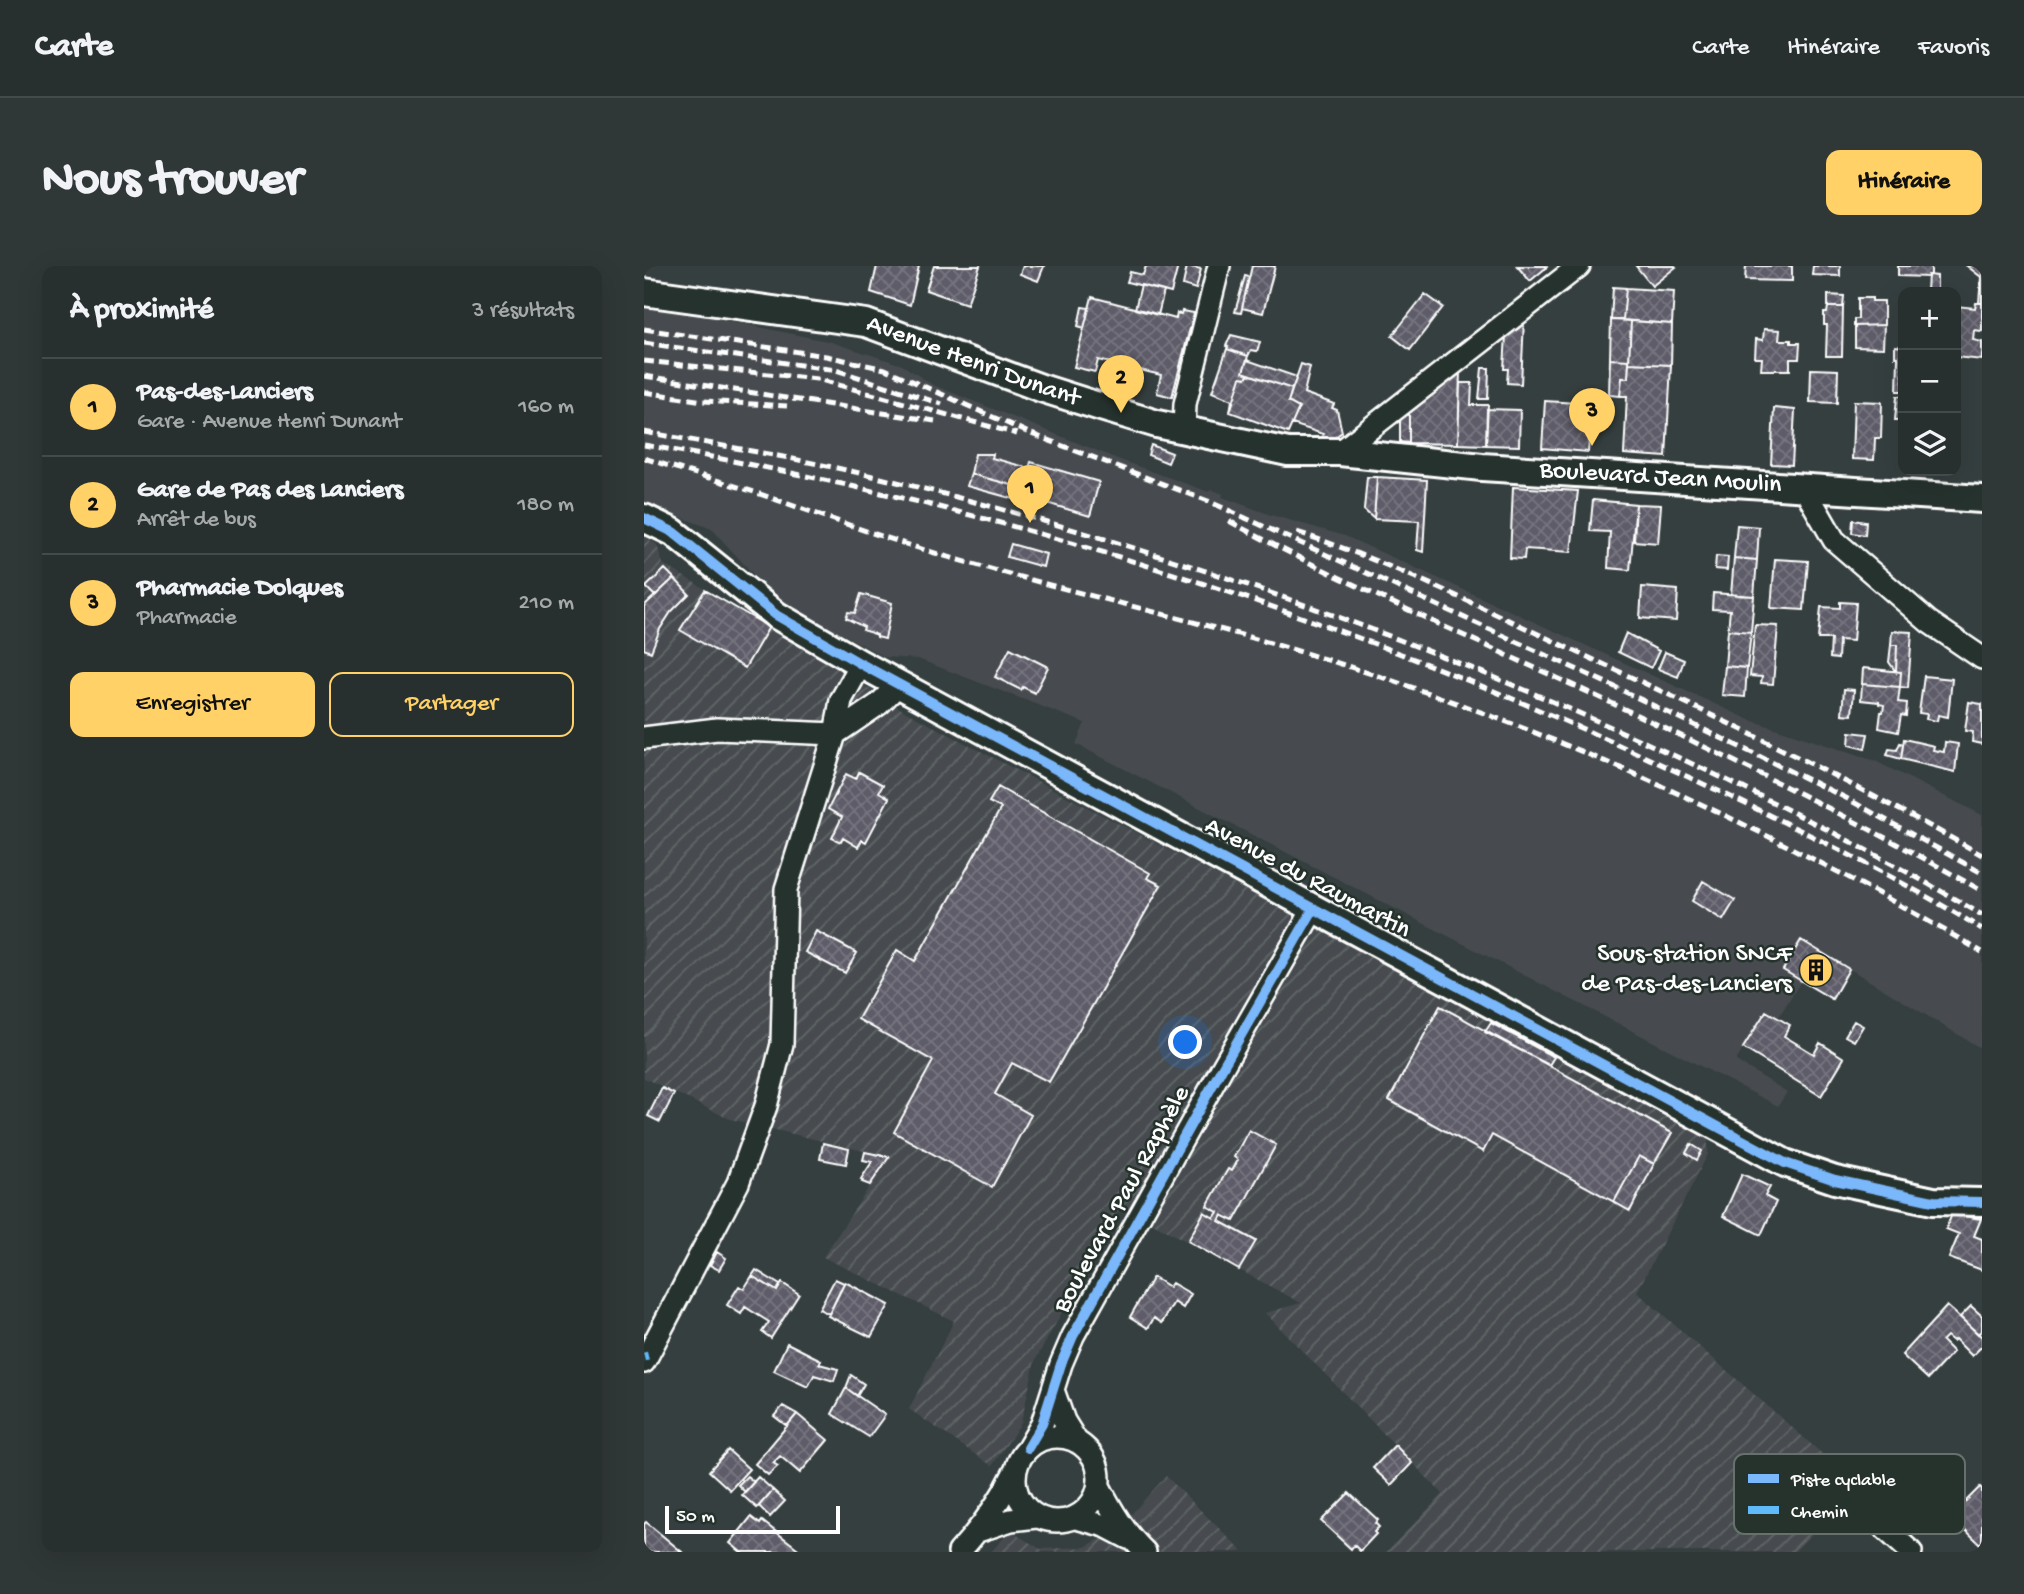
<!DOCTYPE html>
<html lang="fr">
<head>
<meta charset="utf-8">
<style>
  body { margin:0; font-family:"Gochi Hand",sans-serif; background:#303737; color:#f1f3f6 }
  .controls { position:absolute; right:21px; top:21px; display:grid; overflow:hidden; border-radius:14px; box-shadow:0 7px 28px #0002 }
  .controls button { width:63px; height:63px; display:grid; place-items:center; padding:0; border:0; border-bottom:2px solid #444a4b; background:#282f2f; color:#f1f3f6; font:35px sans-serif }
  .scale { position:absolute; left:21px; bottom:18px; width:175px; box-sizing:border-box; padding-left:7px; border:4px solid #fff; border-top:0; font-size:19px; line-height:24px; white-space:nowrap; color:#fff; -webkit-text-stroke:5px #26332d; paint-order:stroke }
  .you { position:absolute; left:542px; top:777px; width:24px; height:24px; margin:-18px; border:5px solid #fff; border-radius:50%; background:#1a73e8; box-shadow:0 0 0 10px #1a73e833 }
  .badge { display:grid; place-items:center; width:46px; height:46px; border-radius:50%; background:#ffd166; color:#111; font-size:23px; font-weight:700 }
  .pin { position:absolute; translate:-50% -58px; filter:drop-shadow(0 2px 4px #0008) }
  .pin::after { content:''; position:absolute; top:37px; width:24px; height:21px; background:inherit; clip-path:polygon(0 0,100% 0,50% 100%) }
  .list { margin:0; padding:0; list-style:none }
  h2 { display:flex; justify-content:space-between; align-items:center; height:91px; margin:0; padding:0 28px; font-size:30px }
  h2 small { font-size:23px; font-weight:400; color:#a5a9aa }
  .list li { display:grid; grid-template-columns:46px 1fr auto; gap:21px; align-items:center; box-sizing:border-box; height:98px; padding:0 28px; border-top:2px solid #444a4b }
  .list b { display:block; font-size:26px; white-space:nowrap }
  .list p { margin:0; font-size:23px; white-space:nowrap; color:#a5a9aa }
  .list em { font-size:23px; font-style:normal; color:#a5a9aa }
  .actions { display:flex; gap:14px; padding:21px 28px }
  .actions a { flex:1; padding:16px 0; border:2px solid #ffd166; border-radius:14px; text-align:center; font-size:24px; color:#ffd166 }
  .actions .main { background:#ffd166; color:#111 }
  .icon { flex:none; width:38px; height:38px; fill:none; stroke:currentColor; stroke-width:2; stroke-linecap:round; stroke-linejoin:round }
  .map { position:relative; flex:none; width:1338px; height:1286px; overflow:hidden; border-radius:14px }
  header { display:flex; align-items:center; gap:42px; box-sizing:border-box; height:98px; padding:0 35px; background:#282f2f; border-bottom:2px solid #444a4b }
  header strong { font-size:33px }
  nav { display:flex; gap:38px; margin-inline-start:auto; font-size:24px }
  .intro { display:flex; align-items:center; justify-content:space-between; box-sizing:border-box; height:168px; padding:0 42px }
  h1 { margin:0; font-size:49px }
  .button { padding:18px 32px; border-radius:14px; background:#ffd166; color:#111; font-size:24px; font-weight:700 }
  main { display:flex; gap:42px; padding:0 42px }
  aside { flex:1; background:#282f2f; border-radius:14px; box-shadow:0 7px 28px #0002 }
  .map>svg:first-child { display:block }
</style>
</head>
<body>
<header>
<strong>Carte</strong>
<nav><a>Carte</a><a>Itinéraire</a><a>Favoris</a></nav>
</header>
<div class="intro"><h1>Nous trouver</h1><a class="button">Itinéraire</a></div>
<main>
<aside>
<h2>À proximité<small>3 résultats</small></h2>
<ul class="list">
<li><span class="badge">1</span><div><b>Pas-des-Lanciers</b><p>Gare · Avenue Henri Dunant</p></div><em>160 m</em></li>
<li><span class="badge">2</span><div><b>Gare de Pas des Lanciers</b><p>Arrêt de bus</p></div><em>180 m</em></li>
<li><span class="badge">3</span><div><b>Pharmacie Dolques</b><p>Pharmacie</p></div><em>210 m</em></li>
</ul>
<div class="actions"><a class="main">Enregistrer</a><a>Partager</a></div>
</aside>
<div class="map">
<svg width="1338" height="1286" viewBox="0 0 1338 1286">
  <defs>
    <pattern id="industrial-furrows" width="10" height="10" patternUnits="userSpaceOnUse" patternTransform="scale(1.75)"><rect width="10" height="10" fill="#464c4f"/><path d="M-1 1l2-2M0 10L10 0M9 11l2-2" fill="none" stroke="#626769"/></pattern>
    <pattern id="building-cross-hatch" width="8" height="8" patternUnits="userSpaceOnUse" patternTransform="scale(1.75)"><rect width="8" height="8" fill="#5d5c68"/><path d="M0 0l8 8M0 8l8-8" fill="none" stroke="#75747f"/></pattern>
  </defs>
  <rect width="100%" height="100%" fill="#363f3f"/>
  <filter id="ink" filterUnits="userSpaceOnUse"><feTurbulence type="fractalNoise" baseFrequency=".0143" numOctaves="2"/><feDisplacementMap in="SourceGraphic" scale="14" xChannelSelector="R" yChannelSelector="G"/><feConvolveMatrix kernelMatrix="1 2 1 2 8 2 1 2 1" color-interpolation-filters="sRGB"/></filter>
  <g filter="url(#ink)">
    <path fill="#464c4f" d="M0,40l23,2 164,34 71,23 31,20 187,75 89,32 1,-3 13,5 -1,3 49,18 74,21 405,184 125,41 107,54v234l-180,-109 -19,30 18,11 -23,37 -12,-7 -30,50 51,31 -9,14 -702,-362 9,-21 -167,-64 -33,-2 -110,-59 -63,-69 -68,-26z"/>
    <path fill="url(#industrial-furrows)" d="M0,270l13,9 6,19 154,92 89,56 802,421v21l-71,138 222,194 -65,66h-408l57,-58 -178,-181 36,-10 -180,-97 -86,155 -14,62 -29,43 -83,-57 45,-88 -131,-64 66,-100 -159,-38 -86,-41z
      M522,1210l77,76h-252l19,-21 31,18 44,-2 32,-17z"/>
    <path fill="url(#building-cross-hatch)" stroke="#fff" stroke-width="2" d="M233,0h42l-9,39 -39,-13z
      M290,0h46l-13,38 -41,-14z
      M379,0h21l-6,15 -18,-7z
      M502,0h32l-7,27 -44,-11 3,-10 13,3z
      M543,0l14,3 -5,20 -13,-4z
      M608,0h23l-12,47 -21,-5z
      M873,0h29l1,1 -17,14z
      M992,0h39l1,1 -24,19z
      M1102,0h46v15l-47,-1z
      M1169,0h27v10l-28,-1z
      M1254,0h33v9h-3v2l-30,-1z
      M1323,0h15v37h-3l2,-26z
      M1284,9l9,1v16h-12l2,-1z
      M601,10l4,1 -8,36 -6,-1z
      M497,19l23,6 -6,24 -23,-6z
      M969,21l13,1 -3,32h-12z
      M982,22l48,3 -2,33 -49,-4z
      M781,28l18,13 -33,43 -18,-14z
      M1184,29l16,1 -1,11h-15z
      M448,31l84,22 1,-6 4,1 1,-3 12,2 -22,84 -15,-4 4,-18 -63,-15 -3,12 -21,-5z
      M1214,32h14v3h12v24l-30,1v-7h4z
      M1332,37h6v28l-8,-1 -1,10 9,2v18l-26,-3v-51l19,2z
      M438,41l7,1 -5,20 -6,-2z
      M1184,41h15l-1,49h-16l1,-31h-3v-12h3z
      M880,54l-3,64 -14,-1 1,-14h-4l2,-35z
      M967,54l20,1 -2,39 -19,-1z
      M987,55l41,3 -1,41 -42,-2z
      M1240,59l-1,23 -28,-1v-21z
      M1120,63l16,1 -1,10h12v3h9l-1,16h-9v11h-29l1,-12h-7l1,-19 7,1z
      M587,69l29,7 -3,9 -6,-1 -3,6 -21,-7 1,-2 -2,-1z
      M1251,80l8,1v44h-6l1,-34h-3z
      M583,83l21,7 -5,16 5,2 -2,4 -5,-1 -11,35 2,-12 -20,-8z
      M966,93l19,1 -1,18h-6l-2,18 -11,-1z
      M603,94l50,17 -5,12 -49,-17z
      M985,97l42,2 -5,92 -42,-3 3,-58h-7l2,-18h6z
      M657,98l9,3 -6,26 30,11 -2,4 5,2 5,22 -11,8 -10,-1 2,-5 -31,-10 7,-16 -11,-6z
      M838,102h7l-1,31h-9z
      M1167,103l27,1 -1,33 -27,-1z
      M816,104l-2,74 -49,-1v-35z
      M604,108l44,15 -4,13 11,6 -11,25 -58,-21 11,-35 5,1z
      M816,117h12l-1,22h17l-2,40 -28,-1z
      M1253,130h6v24h-8z
      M901,135l47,3 -4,48 -46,-4z
      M1210,135l28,1 -1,36h-6l-1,22 -22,-1z
      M765,142v35l-9,-1v-27z
      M1130,142l21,2 -3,55 -21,-1z
      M843,143l33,1 -1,36 -33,-1z
      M507,179l21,8 -4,10 -20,-8z
      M331,188h18l-1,4 37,10 2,-6 68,20 -9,34 -70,-21 3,-7 -52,-14z
      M327,208l52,14 -5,12 -51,-14z
      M723,211h10l-3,42 -10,-9z
      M733,211l50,3 -4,72 -6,-2 2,-29 -45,-2z
      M869,221l65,4 -7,61 -46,-3 -1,10 -14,-1z
      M949,234l43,4 -6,66 -22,-2 2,-36 -20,-1z
      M992,238l25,1 -3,38 -24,-2z
      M1209,254l13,2 -1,13 -13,-2z
      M1093,259l22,2 -2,33 -23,-2z
      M367,278l35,10 -3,13 -36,-10z
      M1072,290l12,1 -1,13 -12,-1z
      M1090,292l23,2 -3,36 -23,-1z
      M1131,293l33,2 -4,49 -33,-2z
      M21,303l9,9 -19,18 -9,-9z
      M30,312l15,16 -18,18 -11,17 -9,23 -7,-3v-43z
      M998,321l36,3 -2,31 -36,-3z
      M61,324l64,37 -24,41 -65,-38z
      M1069,327l41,3 -3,36 -23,-2 2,-20 -18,-1z
      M217,328l31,9 -7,36 -8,-2v-2l-14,-5 1,-3 -18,-9 2,-6 7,1z
      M1196,336l16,1 -3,38 -14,-1 -1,19 -8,-1 1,-19h-13l3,-32 19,1z
      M1111,359l23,1 -5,58 -12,-1 1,-6 -12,-1z
      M1084,364l23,2 -4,36 -22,-2z
      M1248,365l20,1 -4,56 -8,-1 1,-15h-5l1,-27h-6z
      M982,367l33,18 -8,17 -33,-16z
      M1247,379h6l-1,27 -7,-10z
      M366,382l38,19 -13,26 -12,-6 -2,3 -26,-13z
      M1021,386l19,8 -6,17 -20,-8z
      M1081,400l22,2 -2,29 -23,-2z
      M1219,402l38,4 -1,15 -38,-3z
      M1280,410l28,3 -4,38 -10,-2 -1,6 -11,-2 1,-5 -8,-1z
      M1218,418l38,3 -2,15 9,1 -1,13 -5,-1 -3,17 -19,-4 2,-16h2l1,-7 -5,-1v-2l-18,-2z
      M1200,423l10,1 -2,25 -10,-1z
      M1325,436l13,2v40l-10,-2 1,-10 -8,-1z
      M1206,466l18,2 -3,15 -16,-4z
      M1260,473l30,7 -1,4 11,2 1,-10 13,2 -3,28 -54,-13z
      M1256,477l3,1 -2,15 -14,-4 2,-6 8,1z
      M215,506l24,13 -4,7 10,6 -23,44 -4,-2 -4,7 -15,-9 -2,4 -9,-4 10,-21 -14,-8 18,-35 10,5z
      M354,521l152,86 -3,5 14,7 -112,197 -37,-19 -17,31 36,21 -39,72 -98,-55 39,-71 -75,-42 39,-69 18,11 86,-153 -12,-6z
      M1059,615l32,19 -12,20 -31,-19z
      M172,665l41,22 -12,20 -40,-21z
      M1157,674l48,29 -17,30 -49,-29z
      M796,740l232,127 -18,31 -15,-8 -25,46 -122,-67 -9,17 -94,-52z
      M1122,745l24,14 -6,11 30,18 6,-11 24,15 -23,38 -78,-48z
      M1210,755l9,5 -9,15 -9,-5z
      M847,757l63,34 -5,8 -64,-33z
      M18,822l12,6 -14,28 -12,-6z
      M605,864l27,15 -42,76 -12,-6 -3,6 37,20 -17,29 -51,-29 16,-29 10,6 4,-6 -11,-6 21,-37 4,2 6,-11 -4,-3z
      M179,877l26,6 -3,15 -26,-5z
      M1047,878l11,7 -5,9 -11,-7z
      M221,886l24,5 -19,28 -8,-3 1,-2 -2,-1 11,-17 -9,-2z
      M995,890l15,8 -24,47 -16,-9z
      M1098,908l28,13 -5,9 11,6 -15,33 -38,-19z
      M1308,948l29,5 -7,17 8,3v31l-33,-12 10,-24 -13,-5z
      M73,986l9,6 -7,12 -9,-5z
      M112,1004l24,15 -3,6 -25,-15z
      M108,1010l25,15 5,-8 17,11 -28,44 -9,-6 7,-10 -24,-15 -4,7 -14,-9 12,-19 5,3z
      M509,1011l16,10 3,-4 19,11 -8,14 -9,-6 -12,21 -8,-5 -6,10 -18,-11z
      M191,1013l9,4 -15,31 -10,-5z
      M201,1016l44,23 -18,32 -43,-21z
      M1303,1040l35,31v9l-10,10 -17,-17 -2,2 -6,-5 -5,5 11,11 -25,27 -26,-24z
      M1327,1040l11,10v14l-4,4 -18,-17z
      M143,1077l34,17 -2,4 19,5 -4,12 -20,-6 -6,12 -34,-16z
      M207,1109l13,9 -7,12 -11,-8z
      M202,1122l39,27 -16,22 -37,-23z
      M139,1140l14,8 -10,12 -13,-10z
      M153,1148l31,26 -28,33 -20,-17 -7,7 5,3 -10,9 -13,-11z
      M751,1179l17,18 -21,22 -18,-17z
      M84,1184l21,19 -19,21 -21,-19z
      M103,1210l7,6 -9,10 -7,-7z
      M114,1211l15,13 -16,18 -15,-13z
      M1336,1221l2,2v52l-2,3 -29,-28z
      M129,1224l12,11 -15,16 -11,-11z
      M705,1227l29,27 -3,3 4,4 -5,5 2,2 -16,17 -6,-6 -3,4 -30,-28z
      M107,1251l9,7 2,-3 40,31h-61l-11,-9z
      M2,1256l36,30h-38v-28z"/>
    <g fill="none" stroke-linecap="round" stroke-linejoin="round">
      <g stroke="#fff" stroke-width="26">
        <path id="minor" d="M540,164l1,-26 34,-138
          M696,186l239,-186
          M1159,220l31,54 95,82 53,36
          M191,468l44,-30 19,-19
          M0,472l73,-9 118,5
          M0,1096l94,-179 28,-77 16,-62 4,-155 49,-155 6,-34 20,-36
          M409,1124l11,31 13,21
          M371 1213a42 42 0 1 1 84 0a42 42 0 1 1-84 0Z
          M384,1182l14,-24 19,-60 12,-28 148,-266 93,-162
          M455,1220c13,25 26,47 46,66
          M1215,1239l52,47
          M432,1252l29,8 23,12
          M334,1265l33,-11 25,-3
          M315,1286c23,-25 41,-50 56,-81"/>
      </g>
      <g stroke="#fff" stroke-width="32">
        <g id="tertiary">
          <path id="s1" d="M0,26l222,31 175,65 60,19 56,17 131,28h52l142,15 500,32"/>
          <path d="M0,252l29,14 103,83 85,49 924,499 50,17 98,21 49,1"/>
        </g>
      </g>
      <use href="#minor" stroke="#26332d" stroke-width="21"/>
      <use href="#tertiary" stroke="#26332d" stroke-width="26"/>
      <path stroke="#fff" stroke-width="5" stroke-dasharray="10 5" stroke-linecap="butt" d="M0,63l182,27 59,13 144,64 179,68 174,79 231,106 233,112 136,75
        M0,77l192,27 106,34
        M0,95l173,18 200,55
        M0,110l291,45
        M0,126l59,9 84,5
        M0,166c87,15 175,30 261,52 221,55 436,128 646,217 147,63 293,132 431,214
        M0,179c355,60 699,171 1025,323 106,49 213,100 313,161
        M0,192c37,12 74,22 110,34 64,22 126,45 191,64 133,39 270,68 402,110 222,70 434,168 635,286
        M585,255c127,69 261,125 393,187 122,57 243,116 360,183
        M653,266c98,32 189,78 282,121 137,63 272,128 403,202"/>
      <path stroke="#60bafa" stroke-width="9" stroke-dasharray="18 9" stroke-linecap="butt" d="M0,1091l4,-1"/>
      <g stroke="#26332d" stroke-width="15">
        <path id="cycleway" d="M0,252l29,14 103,83 85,49 924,499 50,17 98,21 49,1
          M384,1182l14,-24 19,-60 12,-28 148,-266 93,-162"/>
      </g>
      <use href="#cycleway" stroke="#7ab7fb" stroke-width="10"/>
    </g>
  </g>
  <defs>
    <g id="building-disc" transform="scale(1.75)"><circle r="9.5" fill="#ffd166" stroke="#26332d"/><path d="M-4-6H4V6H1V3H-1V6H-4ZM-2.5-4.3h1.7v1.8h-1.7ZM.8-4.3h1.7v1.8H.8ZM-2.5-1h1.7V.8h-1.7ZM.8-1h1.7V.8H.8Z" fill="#111"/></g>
  </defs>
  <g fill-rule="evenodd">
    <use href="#building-disc" x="1172" y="704"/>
  </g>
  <g text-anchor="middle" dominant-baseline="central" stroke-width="5" stroke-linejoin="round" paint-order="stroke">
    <g font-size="26" fill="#fff" stroke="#26332d">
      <text stroke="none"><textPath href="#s1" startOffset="338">Avenue Henri Dunant</textPath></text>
      <text stroke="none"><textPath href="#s1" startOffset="1040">Boulevard Jean Moulin</textPath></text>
      <text transform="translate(663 613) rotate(28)">Avenue du Raumartin</text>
      <text transform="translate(479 934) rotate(-61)">Boulevard Paul Raphèle</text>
    </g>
    <g font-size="26" fill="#fff" stroke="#26332d" text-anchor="end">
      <text x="1148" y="689">Sous-station SNCF<tspan x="1148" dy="30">de Pas-des-Lanciers</tspan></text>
    </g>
  </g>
  <rect x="1090" y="1188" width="231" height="80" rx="10" fill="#26332d" stroke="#67706c" stroke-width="2"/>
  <rect x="1104" y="1208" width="31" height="9" fill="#7ab7fb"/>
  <rect x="1104" y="1240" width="31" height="8" fill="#60bafa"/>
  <g font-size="19" fill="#fff">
    <text x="1147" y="1219">Piste cyclable</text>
    <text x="1147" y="1251">Chemin</text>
  </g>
</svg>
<div class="controls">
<button>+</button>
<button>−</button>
<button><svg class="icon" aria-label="layers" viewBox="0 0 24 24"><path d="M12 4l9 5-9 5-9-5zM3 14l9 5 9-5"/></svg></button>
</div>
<div class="scale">50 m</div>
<div class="you"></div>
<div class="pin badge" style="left:386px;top:257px">1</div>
<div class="pin badge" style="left:477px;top:147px">2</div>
<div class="pin badge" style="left:948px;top:180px">3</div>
</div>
</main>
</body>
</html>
